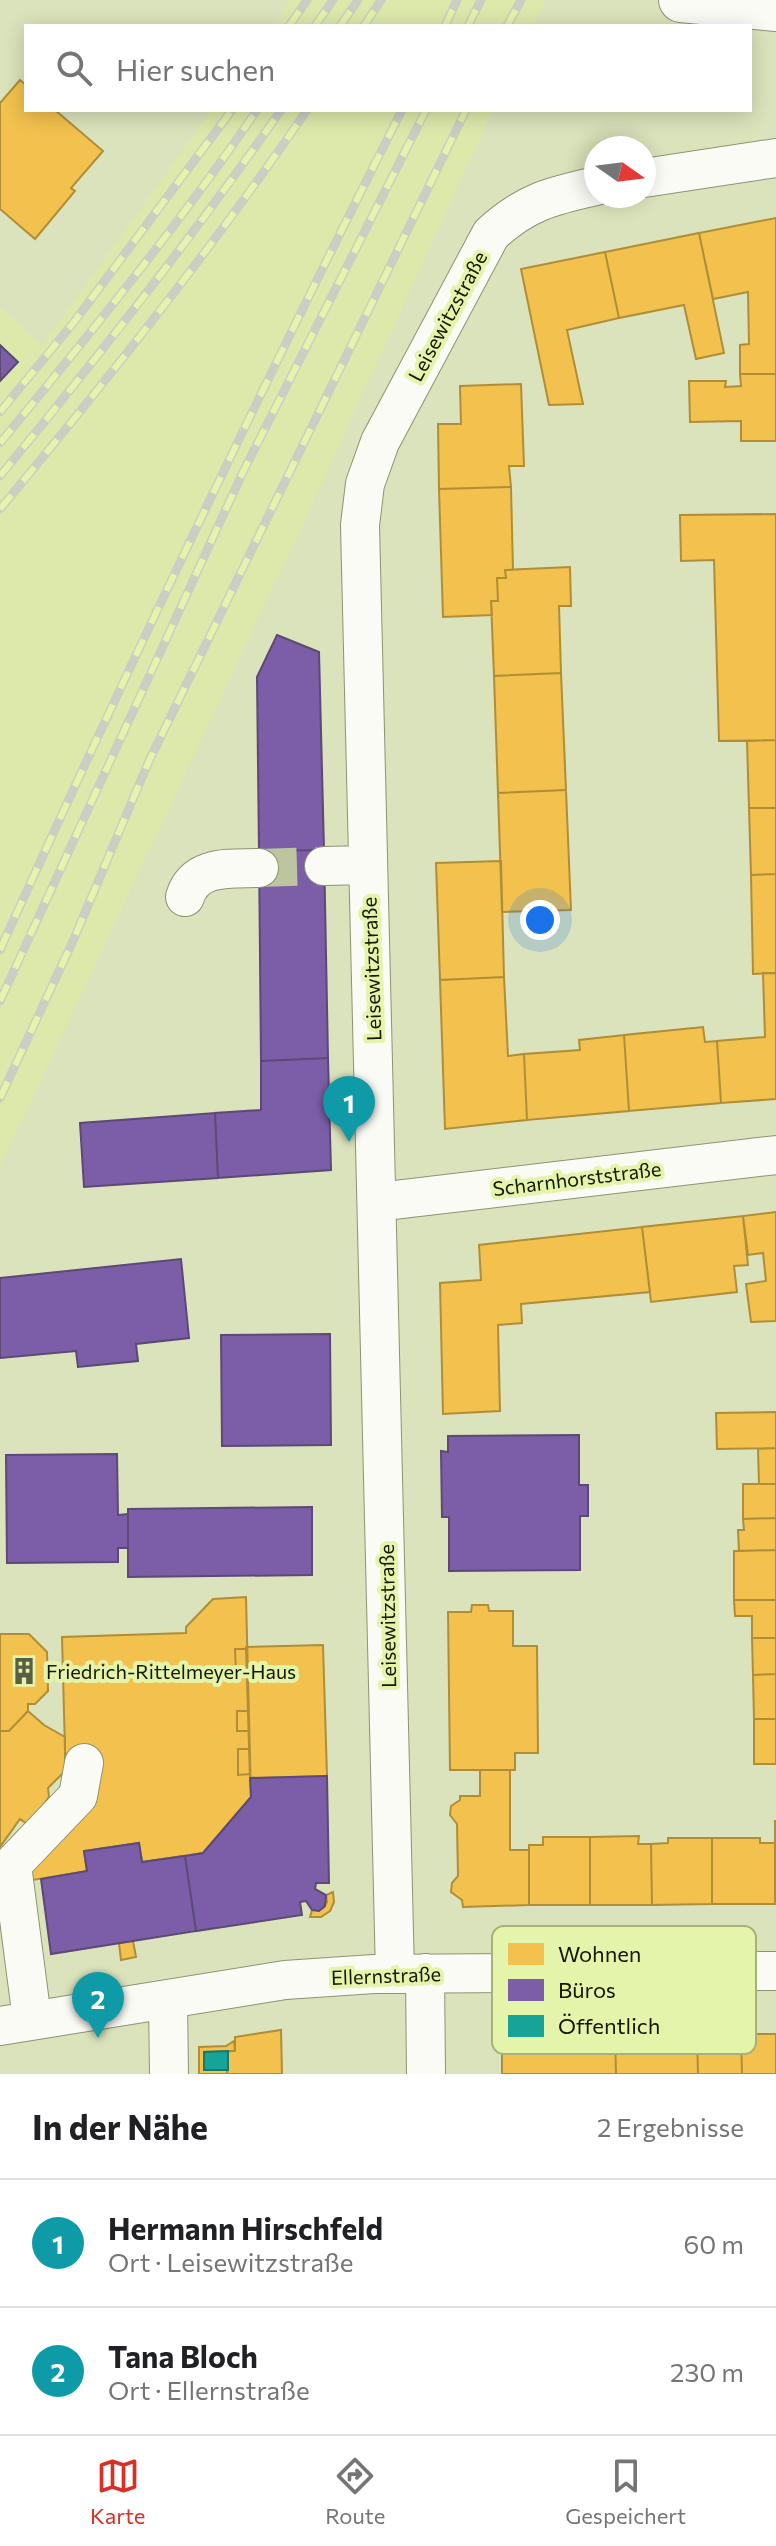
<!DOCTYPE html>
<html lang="de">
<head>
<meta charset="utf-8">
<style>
  body { margin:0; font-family:Commissioner,sans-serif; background:#f2f2f2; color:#202124 }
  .compass { position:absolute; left:584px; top:136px; width:72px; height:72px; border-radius:50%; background:#fff; box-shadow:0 4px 20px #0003; rotate:104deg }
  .you { position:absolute; left:540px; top:920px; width:28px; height:28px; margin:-20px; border:6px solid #fff; border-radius:50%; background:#1a73e8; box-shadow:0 0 0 12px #1a73e833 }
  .badge { display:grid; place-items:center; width:52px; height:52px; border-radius:50%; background:#d93025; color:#fff; font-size:26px; font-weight:700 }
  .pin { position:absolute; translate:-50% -66px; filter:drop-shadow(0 2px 4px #0008) }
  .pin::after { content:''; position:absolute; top:42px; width:28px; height:24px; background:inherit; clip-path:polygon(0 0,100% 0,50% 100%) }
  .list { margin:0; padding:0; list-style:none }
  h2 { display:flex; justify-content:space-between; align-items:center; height:104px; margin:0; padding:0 32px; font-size:34px }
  h2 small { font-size:26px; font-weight:400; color:#757577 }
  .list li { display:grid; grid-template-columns:52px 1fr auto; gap:24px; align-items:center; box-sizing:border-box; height:128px; padding:0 32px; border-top:2px solid #e0e0e0 }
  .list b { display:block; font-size:30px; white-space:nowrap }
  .list p { margin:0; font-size:26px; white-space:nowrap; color:#757577 }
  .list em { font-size:26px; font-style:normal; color:#757577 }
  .icon { flex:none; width:44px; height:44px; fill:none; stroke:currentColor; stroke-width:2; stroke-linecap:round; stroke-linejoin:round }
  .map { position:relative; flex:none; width:776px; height:2074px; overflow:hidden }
  .search { position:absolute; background:#fff; box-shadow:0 4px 20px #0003; left:24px; right:24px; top:24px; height:88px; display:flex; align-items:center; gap:20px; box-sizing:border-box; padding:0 28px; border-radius:0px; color:#757577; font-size:30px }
  .sheet { height:360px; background:#fff }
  nav { display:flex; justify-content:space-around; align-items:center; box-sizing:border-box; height:112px; border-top:2px solid #e0e0e0; background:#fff; font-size:22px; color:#757577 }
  nav a { display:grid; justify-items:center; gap:4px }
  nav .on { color:#d93025 }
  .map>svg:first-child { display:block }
</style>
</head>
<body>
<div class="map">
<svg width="776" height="2074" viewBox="0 0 776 2074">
  <rect width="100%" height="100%" fill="#dbe3bc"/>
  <path fill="#dde9ab" d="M291,0h255l-13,26h-260z
    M212,110h281l-192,418 -301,639v-860l42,39z"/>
  <path fill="#f2c14e" stroke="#af8e37" stroke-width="2" d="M20,80l6,5v25h29l48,41 -32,37 4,3 -40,48 -35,-30v-106z
    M776,218v156h-36v-29l9,-1 -1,-52 -35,7 -14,-66z
    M699,233l25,120 -28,6 -12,-54 -65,13 -14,-66z
    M605,252l14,66 -52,12 16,74 -34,1 -28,-136z
    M740,374h36v67h-35v-20l-51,1 -1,-41h37l-1,6 16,-1z
    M521,384l3,82h-15l2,21 -72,2 -1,-65h23l-1,-38z
    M511,487l2,83h-8l1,8h-9l1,23h-7l1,14 -49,2 -4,-128z
    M776,514v226l-57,1 -5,-181 -33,1 -1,-46z
    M570,567l1,39h-12l2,67 -67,3 -3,-75h7l-1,-23h9l-1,-8z
    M561,673l5,117 -68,3 -4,-117z
    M776,740v68h-27l-2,-67z
    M566,790l5,120 -69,2 -4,-119z
    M749,808h27v66l-25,1z
    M501,861l3,116 -64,3 -4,-117z
    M776,874v99l-23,1 -2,-99z
    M763,973h13v126l-55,4 -4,-62 48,-4z
    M504,977l4,79 16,-2 3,66 -82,9 -5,-149z
    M703,1027l2,15 12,-1 4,62 -92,8 -5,-76z
    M624,1035l5,76 -102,9 -3,-66 56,-4 -1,-10z
    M776,1212v109l-25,1 -5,-38 20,-3 -3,-28 -15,2 -5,-39z
    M743,1216l5,49 -14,1 3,26 -86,10 -9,-75z
    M642,1227l8,65 -129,12 1,19 -24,2 2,86 -57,3 -3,-131 41,-3 -2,-35z
    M776,1412v36l-59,1 -1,-36z
    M776,1448v36h-17l-1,-35z
    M743,1484h33v34l-33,1z
    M776,1518v32l-37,1 -1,-21h6l-1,-11z
    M776,1550v50h-42v-49z
    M246,1597l5,200 -48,56 -61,9 -3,-19 -55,8 3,20 -78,13 57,-96 -4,-151 124,-4v-6l27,-28z
    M734,1600h42v38h-24v-22h-17z
    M472,1605h16l1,6h24v35h24l1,107h-23v17h-65l-2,-158h23z
    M0,1634h29l18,18 1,39 -13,13h-7v7l-19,20h-9z
    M752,1638h24v36l-23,1z
    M323,1645l4,131 -77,2 -4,-131z
    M235,1649h11l1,25h-11z
    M776,1674v45h-22l-1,-44z
    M28,1711l16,14 21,12v34l-17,17 1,9 -8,11 -6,22 -15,-11 -20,28v-121v5h9z
    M237,1711h11l1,20h-12z
    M754,1719h22v45h-22z
    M238,1749h11l1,25 -12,1z
    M480,1770h30v80h19v55l-66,2 -1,-7 -11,-8 1,-9 6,-7 -1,-52 -7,-9 1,-9 9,-6v-4h20z
    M775,1821h1v83h-1z
    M639,1836l-1,8h13l1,61h-62v-68z
    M543,1837h47v68h-61v-60h14z
    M668,1838h44v66l-60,1 -1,-61 17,-1z
    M712,1838h48v5h15v61h-63z
    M333,1892l1,10 -4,9 -9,6h-11l2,-7 11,-2 4,-6 -1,-7z
    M133,1941l3,16 -15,3 -2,-17z
    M281,2030l1,44h-55l1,-23h7v-14z
    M502,2031h63l-1,6 51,-1 1,38h-114z
    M741,2034h35v40h-34z
    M741,2034l1,40h-44l-1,-39z
    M697,2035l1,39h-82l-1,-38z
    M234,2041l1,10 -31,1v18h23v4h-28v-27l27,-1z"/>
  <path fill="#7b5ea7" stroke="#5c4975" stroke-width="2" d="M0,345l18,17 -18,19z
    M277,635l42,17 5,198 -65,1 -2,-174z
    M324,850l4,208 -67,3 -2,-210z
    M328,1058l3,112 -113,8 -3,-65 46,-3v-49z
    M215,1113l3,65 -134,9 -4,-64z
    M181,1259l8,79 -53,6 2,17 -60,6 -2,-16 -76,7v-80z
    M330,1334l1,111 -109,1 -1,-111z
    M579,1435v50h9v31h-8v54l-131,1v-54h-7l-1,-66 7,1v-16z
    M117,1454l1,61 10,-1v34h-10v14l-111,1 -1,-108z
    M312,1507v68l-184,2v-68z
    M327,1776l2,107h-13l-1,6 11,6 -1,11 -6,5 -7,-1 -6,-9 -6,1 2,13 -106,16 -11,-75 18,-3 48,-56 -1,-19z
    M139,1843l3,19 43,-6 11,75 -145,23 -10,-75 46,-8 -3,-20z"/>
  <path fill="#17a398" stroke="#16796a" stroke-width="2" d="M228,2051v19h-24v-18z"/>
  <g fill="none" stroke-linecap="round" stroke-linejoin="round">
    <path stroke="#bdc4a0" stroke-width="38" stroke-dasharray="38 19" stroke-linecap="butt" d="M259,868l65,-2"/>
    <g stroke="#8d9373" stroke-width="40">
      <path id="minor" d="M644,178l132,-20
        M324,866l44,-1
        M185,897c10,-33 46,-28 74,-29
        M377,1202l399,-47
        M425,1973l1,101
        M395,1974l-35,-1449 5,-41 15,-42 111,-208c35,-32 60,-38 105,-48
        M168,1999l1,75
        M32,2019l-20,-154 66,-69 6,-33
        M0,2026l285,-46 89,-6 402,-3"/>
    </g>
    <g stroke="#8d9373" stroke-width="46">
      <path id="major" d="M681,0l95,9"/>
    </g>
    <use href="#minor" stroke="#fafbf5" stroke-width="38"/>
    <use href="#major" stroke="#fafbf5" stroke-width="44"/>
    <g stroke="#cbcec2" stroke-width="9">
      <path id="rail" d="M289,26l18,-26
        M315,26l18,-26
        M340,26l18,-26
        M364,26l17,-26
        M445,26l12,-26
        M468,26l13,-26
        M507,26l14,-26
        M0,412l74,-90 158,-212
        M0,443c89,-108 178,-217 257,-333
        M0,476c98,-119 193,-239 281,-366
        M0,509c107,-129 212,-260 307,-399
        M0,950c128,-283 262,-563 402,-840
        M0,1001l243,-529 183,-362
        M0,1098l73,-157 76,-180 317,-651"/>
    </g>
    <use href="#rail" stroke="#e5f4ab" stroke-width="6" stroke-dasharray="18" stroke-linecap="butt"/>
  </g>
  <defs>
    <g id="building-bare" transform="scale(2.16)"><path d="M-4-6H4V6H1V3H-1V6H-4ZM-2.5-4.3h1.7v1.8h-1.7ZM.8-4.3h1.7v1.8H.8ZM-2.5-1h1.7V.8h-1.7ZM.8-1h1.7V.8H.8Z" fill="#595e42" stroke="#e5f4ab" stroke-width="2.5" paint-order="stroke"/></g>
  </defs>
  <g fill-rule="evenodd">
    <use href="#building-bare" x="24" y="1671"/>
  </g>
  <g text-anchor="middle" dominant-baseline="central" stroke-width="8" stroke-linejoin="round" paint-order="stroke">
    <g font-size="20" fill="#131700" stroke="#e5f4ab">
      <text transform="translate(447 316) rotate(-62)">Leisewitzstraße</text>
      <text transform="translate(371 969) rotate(-92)">Leisewitzstraße</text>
      <text transform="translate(577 1178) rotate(-7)">Scharnhorststraße</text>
      <text transform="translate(387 1616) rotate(-91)">Leisewitzstraße</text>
      <text transform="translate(386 1975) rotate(-2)">Ellernstraße</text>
    </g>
    <g font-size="20" fill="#131700" stroke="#e5f4ab" text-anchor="start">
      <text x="46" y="1671">Friedrich-Rittelmeyer-Haus</text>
    </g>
  </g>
  <rect x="492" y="1926" width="264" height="128" rx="12" fill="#e5f4ab" stroke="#a6b278" stroke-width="2"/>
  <rect x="508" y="1943" width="36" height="22" fill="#f2c14e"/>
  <rect x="508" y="1979" width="36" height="22" fill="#7b5ea7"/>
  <rect x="508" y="2015" width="36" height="22" fill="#17a398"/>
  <g font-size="22" fill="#131700">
    <text x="558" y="1962">Wohnen</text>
    <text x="558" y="1998">Büros</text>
    <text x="558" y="2034">Öffentlich</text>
  </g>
</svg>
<svg class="compass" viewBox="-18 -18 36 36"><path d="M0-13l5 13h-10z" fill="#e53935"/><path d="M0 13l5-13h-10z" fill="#757577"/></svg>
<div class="you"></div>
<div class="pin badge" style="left:349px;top:1142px;background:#0f9aa8">1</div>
<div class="pin badge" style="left:98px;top:2038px;background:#0f9aa8">2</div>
<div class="search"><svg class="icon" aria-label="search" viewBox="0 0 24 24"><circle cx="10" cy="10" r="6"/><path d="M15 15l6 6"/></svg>Hier suchen</div>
</div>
<section class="sheet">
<h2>In der Nähe<small>2 Ergebnisse</small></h2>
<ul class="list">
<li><span class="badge" style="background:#0f9aa8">1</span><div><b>Hermann Hirschfeld</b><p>Ort · Leisewitzstraße</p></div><em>60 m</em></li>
<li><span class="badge" style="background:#0f9aa8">2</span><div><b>Tana Bloch</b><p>Ort · Ellernstraße</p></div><em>230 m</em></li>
</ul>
</section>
<nav>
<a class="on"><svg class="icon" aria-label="map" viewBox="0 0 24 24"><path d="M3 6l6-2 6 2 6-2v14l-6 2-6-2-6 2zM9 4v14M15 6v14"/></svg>Karte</a>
<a><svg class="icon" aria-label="directions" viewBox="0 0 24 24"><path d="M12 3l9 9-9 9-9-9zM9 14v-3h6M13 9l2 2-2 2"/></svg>Route</a>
<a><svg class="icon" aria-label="saved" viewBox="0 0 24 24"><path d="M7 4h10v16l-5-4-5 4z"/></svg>Gespeichert</a>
</nav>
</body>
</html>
